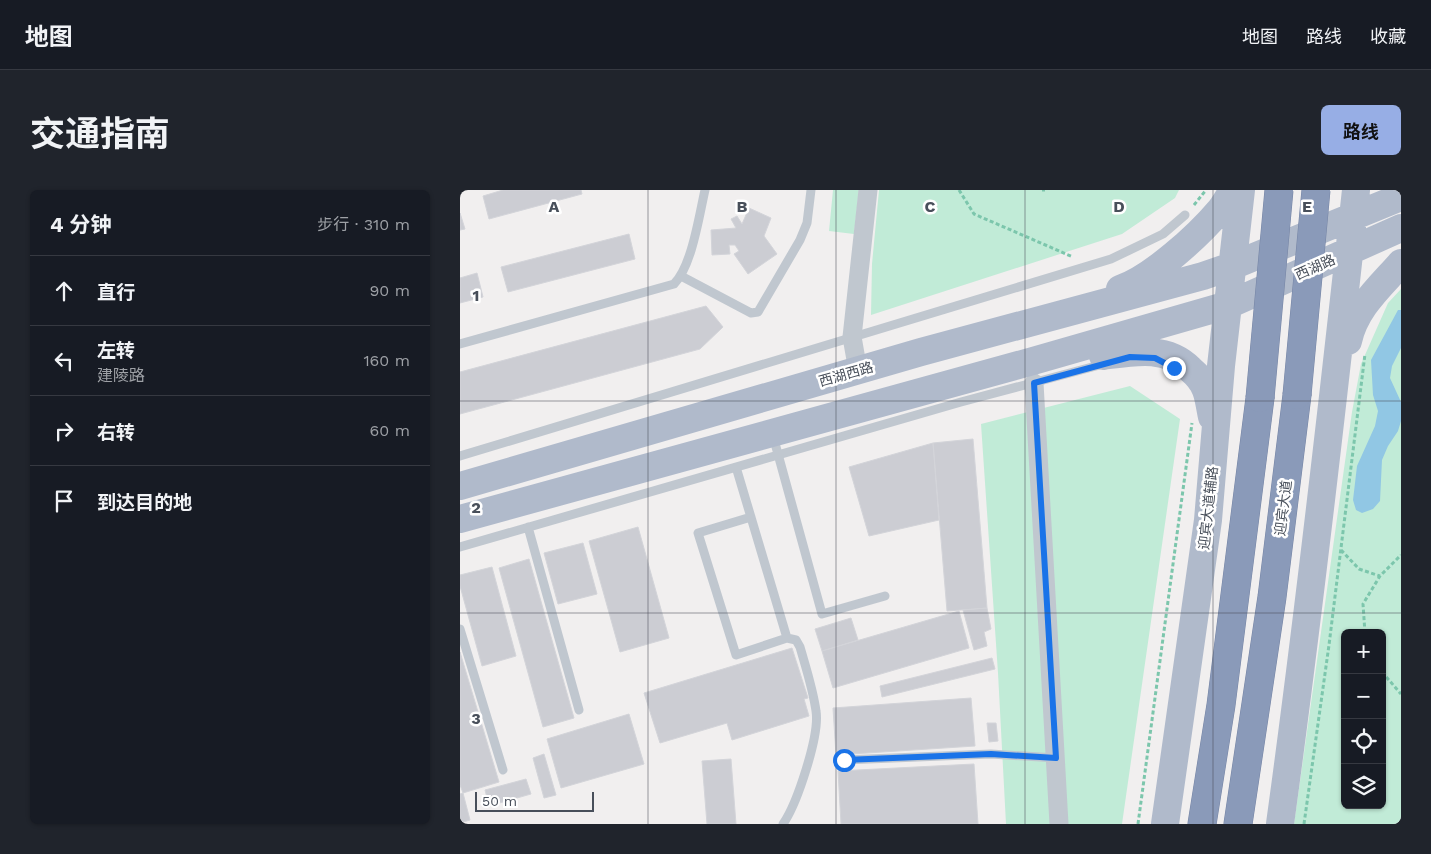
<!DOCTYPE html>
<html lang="zh">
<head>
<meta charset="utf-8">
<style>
  body { margin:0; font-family:"Work Sans","Noto Sans SC",sans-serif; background:#20242c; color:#f1f3f6 }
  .controls { position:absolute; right:15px; bottom:15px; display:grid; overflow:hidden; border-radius:8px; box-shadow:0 1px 4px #0004 }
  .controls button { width:45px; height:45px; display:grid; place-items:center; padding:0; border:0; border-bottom:1px solid #363941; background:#171b24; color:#f1f3f6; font:25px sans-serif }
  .scale { position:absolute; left:15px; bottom:12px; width:119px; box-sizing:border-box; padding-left:5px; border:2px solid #484f5a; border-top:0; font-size:14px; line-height:18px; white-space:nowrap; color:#484f5a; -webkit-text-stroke:4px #fff; paint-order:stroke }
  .stop { position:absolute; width:15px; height:15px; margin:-11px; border:4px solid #1a73e8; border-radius:50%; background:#fff }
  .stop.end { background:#1a73e8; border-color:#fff; box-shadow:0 1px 5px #0008 }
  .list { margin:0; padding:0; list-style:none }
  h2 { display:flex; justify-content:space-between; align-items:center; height:65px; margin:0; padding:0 20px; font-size:21px }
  h2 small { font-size:16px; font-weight:400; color:#9ea1a6 }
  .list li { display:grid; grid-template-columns:32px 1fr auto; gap:15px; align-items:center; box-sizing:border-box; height:70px; padding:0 20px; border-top:1px solid #363941 }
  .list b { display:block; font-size:19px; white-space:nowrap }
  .list p { margin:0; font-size:16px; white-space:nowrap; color:#9ea1a6 }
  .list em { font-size:16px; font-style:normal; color:#9ea1a6 }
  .icon { flex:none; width:28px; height:28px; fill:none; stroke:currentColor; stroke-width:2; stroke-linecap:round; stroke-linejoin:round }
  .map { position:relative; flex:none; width:941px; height:634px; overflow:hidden; border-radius:8px }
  header { display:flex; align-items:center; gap:30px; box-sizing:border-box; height:70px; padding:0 25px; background:#171b24; border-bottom:1px solid #363941 }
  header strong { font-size:24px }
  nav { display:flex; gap:28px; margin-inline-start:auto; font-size:18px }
  .intro { display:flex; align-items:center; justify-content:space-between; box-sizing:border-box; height:120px; padding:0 30px }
  h1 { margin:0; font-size:35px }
  .button { padding:12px 22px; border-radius:8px; background:#97aee5; color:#111; font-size:18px; font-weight:700 }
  main { display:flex; gap:30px; padding:0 30px }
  aside { flex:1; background:#171b24; border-radius:8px; box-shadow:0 1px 4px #0004 }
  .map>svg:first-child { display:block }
</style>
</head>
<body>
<header>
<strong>地图</strong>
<nav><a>地图</a><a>路线</a><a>收藏</a></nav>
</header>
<div class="intro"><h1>交通指南</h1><a class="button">路线</a></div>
<main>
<aside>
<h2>4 分钟<small>步行 · 310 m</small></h2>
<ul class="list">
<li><svg class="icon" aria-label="ahead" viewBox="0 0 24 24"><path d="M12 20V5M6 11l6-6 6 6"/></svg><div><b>直行</b></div><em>90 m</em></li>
<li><svg class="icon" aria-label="left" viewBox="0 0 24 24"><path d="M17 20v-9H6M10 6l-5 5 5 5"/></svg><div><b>左转</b><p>建陵路</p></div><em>160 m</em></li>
<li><svg class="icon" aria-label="right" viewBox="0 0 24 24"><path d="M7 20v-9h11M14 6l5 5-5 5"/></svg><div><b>右转</b></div><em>60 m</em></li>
<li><svg class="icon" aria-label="arrive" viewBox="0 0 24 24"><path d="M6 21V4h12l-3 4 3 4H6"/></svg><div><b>到达目的地</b></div></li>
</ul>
</aside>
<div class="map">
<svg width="941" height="634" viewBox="0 0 941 634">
  <rect width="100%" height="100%" fill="#f1efef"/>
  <path fill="#c1ebd7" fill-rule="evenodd" d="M373,0h26l-5,44 -25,-3z
    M419,0h300l-4,8 -53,36 -251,81 1,-51z
    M941,99v535h-107l58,-412 9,-48 27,-61zM885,443h37v172h-37z
    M670,196l50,33 -58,405h-116l-8,-151 -17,-249z"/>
  <path fill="#91c7e4" d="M938,120h3v38l-9,18 -2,12 11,24v19l-3,10 -10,15 -6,14 -2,41 -7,8 -11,4 -6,-3 -3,-10 4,-34 18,-40 3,-15 -5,-16 -2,-35z"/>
  <path fill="#cccdd3" stroke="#d3d4d9" d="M43,0h78l1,4 -93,25 -6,-23z
    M289,18l22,10 -7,18 13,18 -29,20 -14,-20 5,-3 -4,-6h-6l1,9 -18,1 -1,-25 25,-2 -5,-9 6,-3 5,8z
    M0,23l5,16 -5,1z
    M169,44l6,25 -127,33 -7,-25z
    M17,83l6,24 -23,6v-25z
    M246,116l17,21 -23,22 -240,65v-42z
    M513,249l14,169 -40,3 -14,-168z
    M473,253l6,77 -70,16 -20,-69z
    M178,337l31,111 -49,14 -31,-111z
    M123,353l14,51 -39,10 -14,-51z
    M69,369l45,159 -31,9 -44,-159z
    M32,377l24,89 -34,10 -22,-80v-11z
    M527,418l4,21 -7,3 3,14 -13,4 -11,-40z
    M499,421l10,37 -136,40 -11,-37z
    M391,428l7,22 -36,11 -7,-22z
    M332,458l16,50 -4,1 5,17 -77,24 -5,-17 -67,20 -16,-50z
    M0,462l39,130 -36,11 -3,-8z
    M532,468l3,11 -113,28 -2,-11z
    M511,508l4,48 -139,9 -3,-47z
    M169,524l15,50 -83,24 -14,-49z
    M527,533h9l2,18 -9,1z
    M84,564l12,41 -12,3 -11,-40z
    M271,569l5,65h-29l-5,-63z
    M514,574l4,60h-137l-3,-53z
    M66,589l5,15 -42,12 -4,-16z
    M3,603l7,27 -10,3v-29z"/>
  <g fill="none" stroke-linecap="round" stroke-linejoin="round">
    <g stroke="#7685a5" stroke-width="29">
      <path id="highway" d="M742,634l19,-119 39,-307
        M778,634l34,-227 25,-202"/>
    </g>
    <path stroke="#7cc6ac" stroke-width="3" stroke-dasharray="4 2.5" stroke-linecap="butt" d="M499,0l15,24 99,43
      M582,0h3
      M734,15l12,-15
      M881,360l18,19 21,7
      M905,443l-2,-29 17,-28 21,-21
      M922,482l19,22
      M678,634l54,-401
      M844,634l25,-179 36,-291"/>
    <path stroke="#c0c7cf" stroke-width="9" d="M221,86l70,37 7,-1 42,-72 7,-17 4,-33
      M0,154l214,-60c18,-18 25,-68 31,-94
      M313,246l49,178 63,-18
      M0,266l651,-197 52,-25 22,-19
      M276,277l51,171 -51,17 -38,-122 53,-16
      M68,337l51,183
      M0,357l501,-145 146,-39
      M0,439l43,141
      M384,570l147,-6 65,4
      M323,634c14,-20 37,-89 33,-113 -3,-22 -10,-43 -16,-64l-4,-7 -9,-2"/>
    <path stroke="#c0c7cf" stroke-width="19" d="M398,181l-6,-34 16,-147
      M574,193l25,441"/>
    <path stroke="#b0bacb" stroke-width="28" d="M660,99c32,-11 78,-53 100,-79 5,-6 9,-14 13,-20
      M888,151c7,-33 32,-54 53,-78
      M643,166c30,-4 63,-11 87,13 6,5 13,13 16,21 3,8 4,18 6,27
      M0,296l461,-134 282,-76 29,-10 169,-69
      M0,329l573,-158 195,-56 173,-77
      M705,634l43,-304 13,-154 20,-176
      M820,634c29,-211 53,-422 76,-634"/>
    <use href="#highway" stroke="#8a9ab9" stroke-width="28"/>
    <g stroke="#7685a5" stroke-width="29" stroke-linecap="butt">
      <path id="highway-bridge" d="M837,205l19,-205
        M800,208l19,-208"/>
    </g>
    <use href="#highway-bridge" stroke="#8a9ab9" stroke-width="28"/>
  </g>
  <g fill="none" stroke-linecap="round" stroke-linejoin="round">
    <path stroke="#1a73e8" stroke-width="6" d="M384,570l147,-6 65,4 -22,-375 96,-26 25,1 19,10"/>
  </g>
  <path fill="none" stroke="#484f5a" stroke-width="1" stroke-opacity="0.55" d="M188,0v634M376,0v634M565,0v634M753,0v634M0,211h941M0,423h941"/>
  <g text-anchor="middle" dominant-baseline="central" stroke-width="5" stroke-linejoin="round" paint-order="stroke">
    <g font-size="14" fill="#484f5a" stroke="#fff">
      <text transform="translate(855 77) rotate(-24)">西湖路</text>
      <text transform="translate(386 184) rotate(-16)">西湖西路</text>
      <text transform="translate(748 318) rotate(-84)">迎宾大道辅路</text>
      <text transform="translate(823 318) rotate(-83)">迎宾大道</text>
    </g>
  </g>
  <g font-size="16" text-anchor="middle" font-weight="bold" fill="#484f5a" stroke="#fff" stroke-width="5" stroke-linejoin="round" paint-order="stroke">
    <text x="94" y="22">A</text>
    <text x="282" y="22">B</text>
    <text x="470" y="22">C</text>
    <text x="659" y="22">D</text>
    <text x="847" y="22">E</text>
    <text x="16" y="111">1</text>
    <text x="16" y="323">2</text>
    <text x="16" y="534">3</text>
  </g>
</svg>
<div class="controls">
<button>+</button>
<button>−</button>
<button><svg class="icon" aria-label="locate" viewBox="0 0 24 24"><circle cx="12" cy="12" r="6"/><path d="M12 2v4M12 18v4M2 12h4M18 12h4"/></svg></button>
<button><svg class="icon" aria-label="layers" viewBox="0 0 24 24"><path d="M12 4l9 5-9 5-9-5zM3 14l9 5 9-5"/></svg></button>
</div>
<div class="scale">50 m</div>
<div class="stop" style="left:384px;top:570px"></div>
<div class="stop end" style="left:714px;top:178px"></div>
</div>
</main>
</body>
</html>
